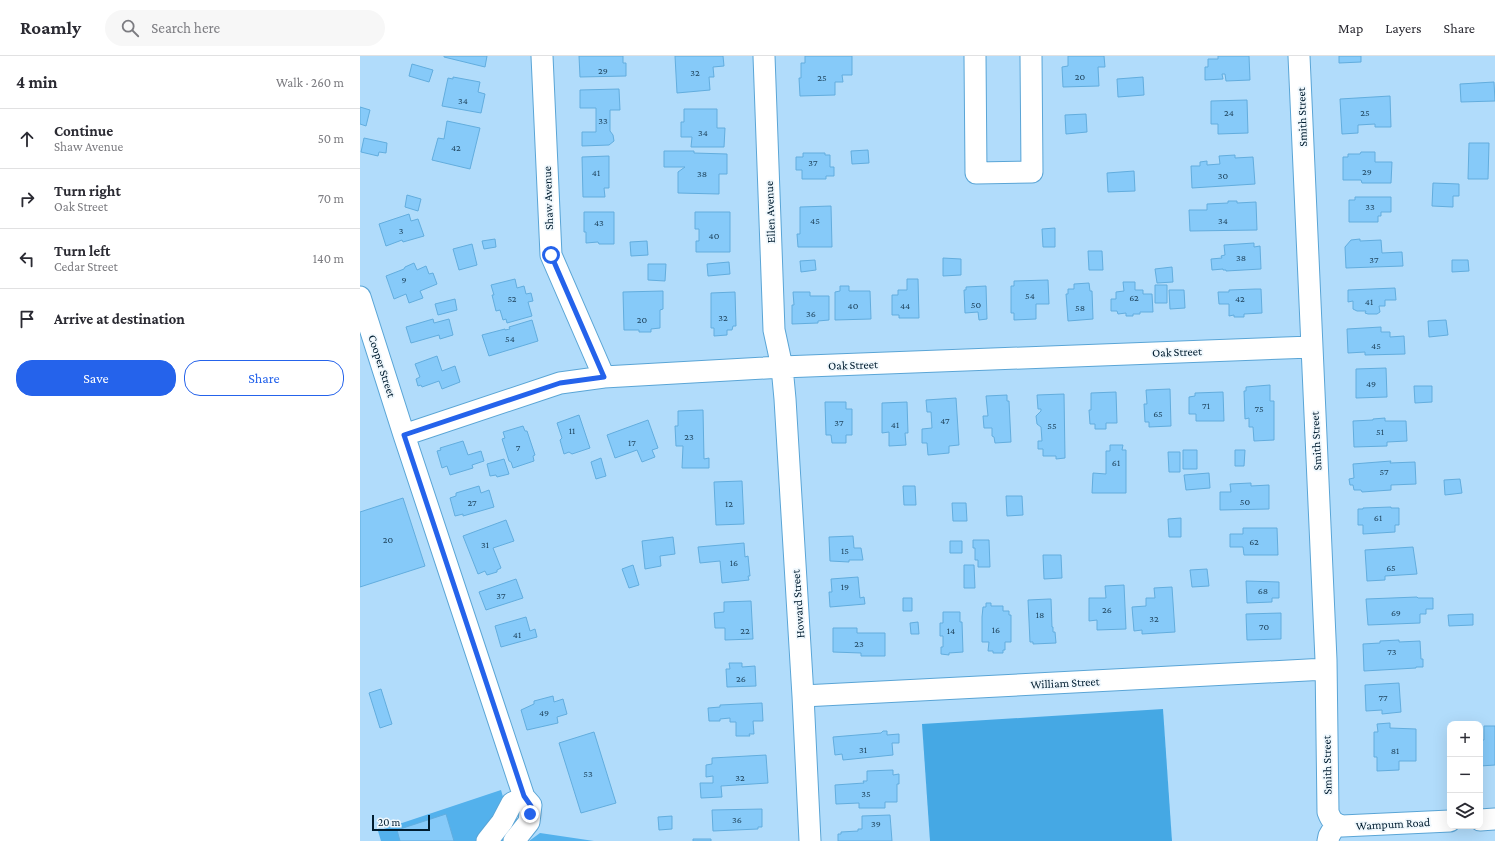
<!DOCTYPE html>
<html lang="en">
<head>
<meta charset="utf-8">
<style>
  body { margin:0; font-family:"Crimson Pro",serif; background:#f7f7f7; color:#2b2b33 }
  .controls { position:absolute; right:12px; bottom:12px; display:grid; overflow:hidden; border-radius:8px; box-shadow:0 4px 16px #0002 }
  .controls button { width:36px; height:36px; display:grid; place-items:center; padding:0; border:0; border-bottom:1px solid #e1e1e2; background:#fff; color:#2b2b33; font:20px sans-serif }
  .scale { position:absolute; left:12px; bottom:10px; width:58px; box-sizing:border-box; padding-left:4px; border:2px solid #001d30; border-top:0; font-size:11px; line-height:14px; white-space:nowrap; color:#001d30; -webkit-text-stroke:3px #f0f8fd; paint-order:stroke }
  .stop { position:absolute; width:12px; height:12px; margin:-9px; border:3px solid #2563eb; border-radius:50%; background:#fff }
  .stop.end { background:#2563eb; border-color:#fff; box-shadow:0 1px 4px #0008 }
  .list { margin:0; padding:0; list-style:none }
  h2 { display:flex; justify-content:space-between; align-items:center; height:52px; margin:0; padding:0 16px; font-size:17px }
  h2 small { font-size:13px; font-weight:400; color:#7c7c81 }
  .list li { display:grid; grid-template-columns:26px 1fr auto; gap:12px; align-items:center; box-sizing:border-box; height:60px; padding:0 16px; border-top:1px solid #e1e1e2 }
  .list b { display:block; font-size:15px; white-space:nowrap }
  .list p { margin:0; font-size:13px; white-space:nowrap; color:#7c7c81 }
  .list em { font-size:13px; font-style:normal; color:#7c7c81 }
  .actions { display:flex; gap:8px; padding:12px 16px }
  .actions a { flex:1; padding:9px 0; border:1px solid #2563eb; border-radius:16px; text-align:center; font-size:14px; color:#2563eb }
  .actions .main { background:#2563eb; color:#fff }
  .icon { flex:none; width:22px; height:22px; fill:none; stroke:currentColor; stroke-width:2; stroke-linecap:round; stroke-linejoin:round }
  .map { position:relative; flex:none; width:1135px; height:785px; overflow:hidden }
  header { display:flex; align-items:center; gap:24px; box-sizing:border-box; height:56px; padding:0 20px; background:#fff; border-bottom:1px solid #e1e1e2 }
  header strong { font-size:19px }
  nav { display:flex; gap:22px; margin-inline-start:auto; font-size:14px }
  .search { width:280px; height:36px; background:#f7f7f7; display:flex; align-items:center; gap:10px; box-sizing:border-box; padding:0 14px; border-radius:22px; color:#7c7c81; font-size:15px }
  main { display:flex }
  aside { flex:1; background:#fff }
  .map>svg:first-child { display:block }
</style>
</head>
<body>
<header>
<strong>Roamly</strong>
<div class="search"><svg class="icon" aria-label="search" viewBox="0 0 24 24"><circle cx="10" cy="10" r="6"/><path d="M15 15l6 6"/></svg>Search here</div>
<nav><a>Map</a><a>Layers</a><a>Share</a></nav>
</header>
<main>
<aside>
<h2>4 min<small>Walk · 260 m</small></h2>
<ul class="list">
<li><svg class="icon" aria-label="ahead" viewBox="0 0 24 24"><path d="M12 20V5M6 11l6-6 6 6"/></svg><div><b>Continue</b><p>Shaw Avenue</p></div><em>50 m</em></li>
<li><svg class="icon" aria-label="right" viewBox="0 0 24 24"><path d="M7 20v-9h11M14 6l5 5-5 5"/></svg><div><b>Turn right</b><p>Oak Street</p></div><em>70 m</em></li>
<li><svg class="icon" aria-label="left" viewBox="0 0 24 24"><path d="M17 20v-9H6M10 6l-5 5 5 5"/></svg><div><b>Turn left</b><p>Cedar Street</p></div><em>140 m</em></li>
<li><svg class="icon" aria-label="arrive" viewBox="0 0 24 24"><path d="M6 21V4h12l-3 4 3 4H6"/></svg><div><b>Arrive at destination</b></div></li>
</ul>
<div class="actions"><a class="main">Save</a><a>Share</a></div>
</aside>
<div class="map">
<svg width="1135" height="785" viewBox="0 0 1135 785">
  <rect width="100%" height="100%" fill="#b1dcfb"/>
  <path fill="#53b1ec" d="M141,734l15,51h-135l-3,-10z
    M180,777l54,8h-65z"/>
  <path fill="#45a8e4" d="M803,653l9,132h-242l-8,-117z"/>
  <path fill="#86caf9" stroke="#62adde" d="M84,0h43l-2,11 -41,-10z
    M219,0h44v7h3v13l-46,1z
    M315,0h48l1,10 -11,1 1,10h-5l1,13 -33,3z
    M445,0h47v19h-10l1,7h-8v13l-35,1 -1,-18h2v-15h4z
    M708,0h36l1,11h-7l1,19 -36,1 -1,-20 6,-1z
    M858,0h31l1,24 -24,1 -1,-7h-3l1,5 -18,1v-13h3v-8h10z
    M979,0h22v6l-22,1z
    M52,8l21,6 -4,12 -20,-6z
    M93,21l27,5 -2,10 7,2 -4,19 -39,-7 6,-28 5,1z
    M783,21l1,18 -26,2 -1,-18z
    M1134,26l1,19 -34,1 -1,-18z
    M259,33l1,21h-10v21l3,4 1,6 -5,4 -27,1v-14h14v-24h-16v-18z
    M1030,40l1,31h-16v-3l-17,1v8l-16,1 -2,-35z
    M887,44l1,33 -30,1v-10h-7v-23z
    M0,51l10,3 -4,16 -6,-2z
    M324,53h33v19h8l-1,19h-33l1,-10h-11v-15h3z
    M726,58l1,18 -21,2 -1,-19z
    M87,65l33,7 -10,41 -38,-9 6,-22 6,1z
    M4,82l23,5 -1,10 -7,-1 -1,4 -17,-4z
    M1109,87h20l-1,36h-20z
    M508,94l1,13 -17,1 -1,-13z
    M304,95h30v2l33,1v20h-8v20l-41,-1v-21l7,-5h-21z
    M1001,96h14v10h17l-1,21h-29l-1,-3h-18v-23h5v-3h12z
    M443,97h22v2h5v12h4v9h-8v3h-24v-9h-6v-13h7z
    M875,99v3l18,-1 2,27 -63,4 -1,-22h9v-4l7,-1v4l13,-1 -1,-8z
    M249,100v32h-5l1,9h-22l-1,-40z
    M774,115l1,20 -27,1 -1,-19z
    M1073,127l26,1v12h-6v11l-21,-1z
    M47,139l14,4 -3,12 -13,-4z
    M995,141h36v15h-10v4h-3v6h-29v-22h6z
    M868,145h9v2l19,-1 1,28 -67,1 -1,-21h18v-6l21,-1z
    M471,150l1,41h-34l-1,-13h3v-27z
    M224,156h30v32h-15l-1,-2 -12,1v-11h-2z
    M335,156h35v40h-34v-11h3v-12h-4z
    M49,158l2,7 7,-2 6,17 -21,6 -1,-2 -16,6 -7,-22z
    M695,172v19h-12l-1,-18z
    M135,183l1,8 -12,2 -2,-8z
    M1000,183v2l21,-1 1,13 20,-1 1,14 -57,2 -1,-21 6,-7z
    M287,185l1,14 -17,1 -1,-14z
    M894,187v4l6,-1 1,23 -35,2v-1h-3v-1l-11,1 -1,-11 11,-1 -1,-2 4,-1 -1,-10z
    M112,188l5,21 -18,5 -6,-21z
    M728,195h14l1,19h-14z
    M583,202l18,1v16l-18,1z
    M455,204l1,10 -15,2 -1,-11z
    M1092,204h16l1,11 -17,1z
    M369,206l1,12 -22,2 -1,-12z
    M54,207l3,7 9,-4 3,8 4,-1 4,11 -17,7 3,7 -14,5 -3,-9 -12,5 -8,-23 18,-7 1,-2z
    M288,208h18l-1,17 -17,-1z
    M812,211l1,15 -16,1 -2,-14z
    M155,223l2,9 7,-2 2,8 5,-1 2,8 -5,1 4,14 -25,7 -1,-4 -3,1 -3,-10 -4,1 -4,-16h2l-3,-10z
    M547,223h11l1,39h-20v-3h-7v-20h6v-5h9z
    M688,224l1,24h-13v15l-22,1v-7h-3v-27h3v-5z
    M763,226h12v8h8v4h9l1,18h-13v2h-7v2h-7v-3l-8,1 -1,-3h-6v-12h5v-7l8,-1z
    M729,227l1,8h2l1,28 -25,2 -2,-27h2v-5h6v-5z
    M795,229h12v18h-12z
    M480,230h9v5h21l1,28 -36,1v-28l5,-1z
    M626,230l1,33 -8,1 -1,-8 -13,1 -1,-23h2v-3z
    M1035,232l1,12h-11v6h-6l1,6 -3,2h-9l-3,-1 1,-2h-9l-4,-2v-8l-5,1v-12z
    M895,233h6l1,24 -18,1v3h-10v-2l-5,1v-12h-10l-1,-12h11v-2z
    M809,234h15l1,18 -15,1z
    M303,235v18l-3,1v18l-9,1v3h-12v-2h-15l-1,-38z
    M375,236l1,34h-3l-1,4h-5v5l-13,1v-8h-3v-35z
    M433,236h17v4h19v24l-11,1v2l-26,1v-19h2z
    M95,243l2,11 -19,5 -3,-11z
    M73,263l1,4 15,-4 4,16 -13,4 -1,-4 -28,8 -5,-16z
    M172,264l6,21 -49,15 -7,-21 23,-6v1l5,-1 -1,-2z
    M1086,264l2,15 -19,2 -1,-16z
    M1021,271v5h9v5l14,-1 1,18 -40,1v-3l-17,1 -1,-24z
    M77,300l5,15 13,-5 5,16 -18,7 -3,-8 -17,6 -1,-2 -3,1 -2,-7 4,-2 -5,-13z
    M1026,312l1,29 -31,1v-29z
    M910,329v16h4v39l-20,1 -1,-14h-4v-9l-4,1 -1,-28h2v-4z
    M1054,330h18v16l-17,1z
    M810,333l1,37 -22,1v-5h-4l-1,-18h3l-1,-14z
    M756,336l1,31h-11v6h-11v-5h-5l-1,-14h2v-17z
    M863,336l1,29h-28v-7h-7v-17l6,-1v-3z
    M704,338l1,64 -9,1v-3h-13v-7h-5v-8h4l-1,-14 -4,-3 -1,-8 5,-5v-2h-3l-1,-14z
    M647,339v6h2l2,41 -16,1 -1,-6 -2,-1v-8h-8l-1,-12h5l-2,-20z
    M596,342l3,47 -10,1v7l-21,2 -1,-12h-5v-14l10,-1 -1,-16h-4l-1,-12z
    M465,346h21v7h6v26h-6v8h-14l-1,-8h-5z
    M547,346l1,31h-3l1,12 -17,1v-14l-7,1v-30z
    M343,354l1,49 5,-1v10h-27l1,-22h-7l-1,-20h3v-15z
    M219,359l11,33 -18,6 -3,-2 -5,2 -4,-14 2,-2 -5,-15z
    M1025,362v3h21l1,20 -20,1v4l-33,1 -1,-26 20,-1v-1z
    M288,364l10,28 -6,2 3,7 -13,5 -5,-12 -22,8 -8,-23z
    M163,370l2,5h2l8,24 -2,1 1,5 -21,7 -2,-6 -2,-1 -7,-22 3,-1 -2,-6z
    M103,385l5,14 13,-4 3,10 -12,4 1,3 -23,7 -3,-9 -5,2 -5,-17 4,-1 -1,-2z
    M750,389h13l-1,5h4v43h-34l1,-20 13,1v-23h4z
    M823,394h14v19h-14z
    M875,394h10l-1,16h-9z
    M808,396h12v20h-11z
    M241,402l5,18 -10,3 -5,-17z
    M144,403l5,15 -12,3 -1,-2 -6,1 -3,-12z
    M1031,405l-1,2 25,-1 1,22 -25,1v5l-29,2 -1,-2h-7l-1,-5h-3l-1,-6 5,-1 -1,-14z
    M849,417l1,15 -24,2 -2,-15z
    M1100,423l2,14 -17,2 -1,-15z
    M382,425l2,43 -28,1 -2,-43z
    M891,427v3l18,-1v24l-49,1v-18h11l-1,-8z
    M119,430l2,7 8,-3 5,17 -31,9v-2l-8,2 -5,-18 6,-2v-3z
    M543,430h12l1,19h-12z
    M646,440h16l1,19 -16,1z
    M43,442l22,68 -65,21v-75z
    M592,447h14l1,18h-14z
    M1031,451v1h8v17h-4v7l-32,2v-9h-5v-16h5v-1z
    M821,462v19h-12l-1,-18z
    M146,464l8,21 -21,7 8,20 -4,2v2l-10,3 -2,-4 -7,3 -15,-38z
    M883,472h34l1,27h-34l-1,-8h-13v-13h13z
    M493,480l1,12h7l2,12h-14v2l-19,-1 -1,-24z
    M313,481l2,17 -15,2 1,10 -16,3 -3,-28z
    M613,484h16l1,27h-12v-7h-3v-12h-2z
    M590,485h12v12h-12z
    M384,487l1,14 3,-1 2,20h-2l1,4 -27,3 -2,-22 -20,2 -2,-16z
    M1053,491l4,27 -32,2v4l-18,1 -2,-31z
    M683,499h18l1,23 -18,1z
    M273,509l6,20 -10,3 -7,-19z
    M604,509h10l1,23h-11z
    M847,513l2,17 -17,1 -2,-17z
    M498,521l2,21 4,-1 1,7 -35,3 -1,-15h3l-1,-13z
    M156,523l7,19 -37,12 -7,-18z
    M886,525l33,1v16h-7v4l-25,1z
    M764,529l2,44 -29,1v-10l-8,1v-23h17l-1,-12z
    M812,531l3,45 -33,2v-4l-8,1 -2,-24 14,-1v-8h9l-1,-10z
    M1057,541l1,1h15v11h-7v5h-6v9l-52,2 -2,-26z
    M543,542h9v13h-9z
    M689,543h2l1,28h1v5h2l1,11 -23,1v-2h-3l-2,-42z
    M391,545l2,38 -28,1v-12h-10l-1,-15 10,-1v-10z
    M626,547h5v3h12v5h6v4h2v27h-6v8h-2v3h-10v-2h-5l1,-9h-7v-25l1,-10h3z
    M583,556h17v10h2l1,30 -14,1v2l-8,-1v-7h2v-11h-3v-13h3z
    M921,557v26l-34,1 -1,-26z
    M1113,558v11l-24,1 -1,-11z
    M166,561l4,14 5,-2 2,8 -36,10 -6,-21z
    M558,566l1,12h-8l-1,-11z
    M473,572h24v5h28v23h-24v-3l-28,-1z
    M1039,584v2l21,-1 1,18h2v8h-7v1l-52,3 -1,-27 17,-1v-2z
    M369,607h13v4l13,-1 1,20 -29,1 -1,-18h4z
    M1039,627l2,29 -19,2v-4l-16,1 -1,-26z
    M21,633l11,35 -12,4 -11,-35z
    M193,640l1,6 9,-3 4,15 -10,3 1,6 -31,7 -6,-20 13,-6v-3z
    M402,647l1,18h-10l1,13h-5l1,2h-14v-14h-6v-4l-10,1v2h-11l-1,-13 12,-1v-2z
    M1030,667v5l26,1v32h-17v9l-22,1v-14h-3v-25h4l-1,-8z
    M1124,670h11v39l-15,1v-26h4z
    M523,675h4v4l12,-1v9h-7l1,12 -50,5 -1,-6 -7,1 -2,-18 48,-4z
    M234,676l22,71 -35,10 -22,-70z
    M406,699l2,28 -47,3 1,11 -21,1 -1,-15h13v-7l-7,1v-12l6,-1v-6z
    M533,714v5l6,-1v10h-2v18h-12v6h-26v-5l-23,1 -1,-19 29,-2 -1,-2h4v-10z
    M402,753v18h-4v2l-45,2 -1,-21z
    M86,758l8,27h-54l-3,-11z
    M530,759l2,26h-54v-7h3v-2l17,-1v-2h4v-13z
    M312,760v13l-13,1 -1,-13z
    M333,783h18v2h-18z"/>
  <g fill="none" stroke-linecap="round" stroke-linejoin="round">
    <g stroke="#5aa5d6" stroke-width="23">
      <path id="minor" d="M182,0l9,199 53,122
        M404,0l10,274 8,37 3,32 18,297 7,145
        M615,0l1,117 56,-1 -1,-116
        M939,0l27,604 2,152c3,8 5,11 14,14l108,-5
        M0,241l44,138 120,362 7,8 -2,17 -15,19
        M44,379l156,-52 44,-6 178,-10 530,-20
        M443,640l523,-27
        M1120,764l15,-1
        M127,785l15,-19 10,-19 12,-6
        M968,785l1,-5 7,-12"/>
    </g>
    <use href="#minor" stroke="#fff" stroke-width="21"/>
  </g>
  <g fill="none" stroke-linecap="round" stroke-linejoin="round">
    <path stroke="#2563eb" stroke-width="5" d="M170,758l1,-8 -7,-10 -120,-361 156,-52 44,-6 -53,-122"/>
  </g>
  <g text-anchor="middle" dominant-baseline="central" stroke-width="3.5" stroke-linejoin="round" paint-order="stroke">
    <g font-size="10" fill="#224862">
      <text x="243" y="14">29</text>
      <text x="335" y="16">32</text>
      <text x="720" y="20">20</text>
      <text x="462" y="21">25</text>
      <text x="103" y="44">34</text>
      <text x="869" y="56">24</text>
      <text x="1005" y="56">25</text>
      <text x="243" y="64">33</text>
      <text x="343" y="76">34</text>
      <text x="96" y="91">42</text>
      <text x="453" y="106">37</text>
      <text x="1007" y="115">29</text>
      <text x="236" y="116">41</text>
      <text x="342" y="117">38</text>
      <text x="863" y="119">30</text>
      <text x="1010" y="150">33</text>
      <text x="455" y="164">45</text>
      <text x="863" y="164">34</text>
      <text x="239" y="166">43</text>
      <text x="41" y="174">3</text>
      <text x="354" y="179">40</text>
      <text x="881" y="201">38</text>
      <text x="1014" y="203">37</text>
      <text x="44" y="223">9</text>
      <text x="670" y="239">54</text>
      <text x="774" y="241">62</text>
      <text x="152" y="242">52</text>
      <text x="880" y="242">42</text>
      <text x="1009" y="245">41</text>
      <text x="616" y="248">50</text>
      <text x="493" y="249">40</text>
      <text x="545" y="249">44</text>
      <text x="720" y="251">58</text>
      <text x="451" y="257">36</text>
      <text x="363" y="261">32</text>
      <text x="282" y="263">20</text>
      <text x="150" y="282">54</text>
      <text x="1016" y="289">45</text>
      <text x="1011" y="327">49</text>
      <text x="846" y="349">71</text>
      <text x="899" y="352">75</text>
      <text x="798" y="357">65</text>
      <text x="585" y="364">47</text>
      <text x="479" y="366">37</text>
      <text x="535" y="368">41</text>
      <text x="692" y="369">55</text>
      <text x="212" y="374">11</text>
      <text x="1020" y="375">51</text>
      <text x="329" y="380">23</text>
      <text x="272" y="386">17</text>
      <text x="158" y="391">7</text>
      <text x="756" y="406">61</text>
      <text x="1024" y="415">57</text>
      <text x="885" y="445">50</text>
      <text x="112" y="446">27</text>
      <text x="369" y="447">12</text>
      <text x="1018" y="461">61</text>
      <text x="28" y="483">20</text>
      <text x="894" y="485">62</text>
      <text x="125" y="488">31</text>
      <text x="485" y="494">15</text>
      <text x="374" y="506">16</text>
      <text x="1031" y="511">65</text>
      <text x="485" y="530">19</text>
      <text x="903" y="534">68</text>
      <text x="141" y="539">37</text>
      <text x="747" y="553">26</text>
      <text x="1036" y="556">69</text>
      <text x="680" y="558">18</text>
      <text x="794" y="562">32</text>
      <text x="904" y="570">70</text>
      <text x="636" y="573">16</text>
      <text x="385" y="574">22</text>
      <text x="591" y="574">14</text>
      <text x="157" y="578">41</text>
      <text x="499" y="587">23</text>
      <text x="1032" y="595">73</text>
      <text x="381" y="622">26</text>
      <text x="1023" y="641">77</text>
      <text x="184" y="656">49</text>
      <text x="503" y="693">31</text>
      <text x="1035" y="694">81</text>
      <text x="228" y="717">53</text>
      <text x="380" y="721">32</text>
      <text x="506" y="737">35</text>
      <text x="377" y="763">36</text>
      <text x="516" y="767">39</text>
    </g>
    <g font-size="12" fill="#001d30" stroke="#f0f8fd">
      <text transform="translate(942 61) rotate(-92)">Smith Street</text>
      <text transform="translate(188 142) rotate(-92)">Shaw Avenue</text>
      <text transform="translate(410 156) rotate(-92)">Ellen Avenue</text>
      <text transform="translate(817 296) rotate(-2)">Oak Street</text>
      <text transform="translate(493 309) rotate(-2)">Oak Street</text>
      <text transform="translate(22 310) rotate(72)">Cooper Street</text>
      <text transform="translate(956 385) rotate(-93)">Smith Street</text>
      <text transform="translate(438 548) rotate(-94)">Howard Street</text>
      <text transform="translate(705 627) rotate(-3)">William Street</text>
      <text transform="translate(967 709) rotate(-91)">Smith Street</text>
      <text transform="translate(1033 768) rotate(-3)">Wampum Road</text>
    </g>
  </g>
</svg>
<div class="controls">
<button>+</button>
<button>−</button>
<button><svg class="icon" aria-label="layers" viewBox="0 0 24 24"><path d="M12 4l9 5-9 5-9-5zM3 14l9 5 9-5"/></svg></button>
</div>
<div class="scale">20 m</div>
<div class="stop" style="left:191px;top:199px"></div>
<div class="stop end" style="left:170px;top:758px"></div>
</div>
</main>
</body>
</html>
